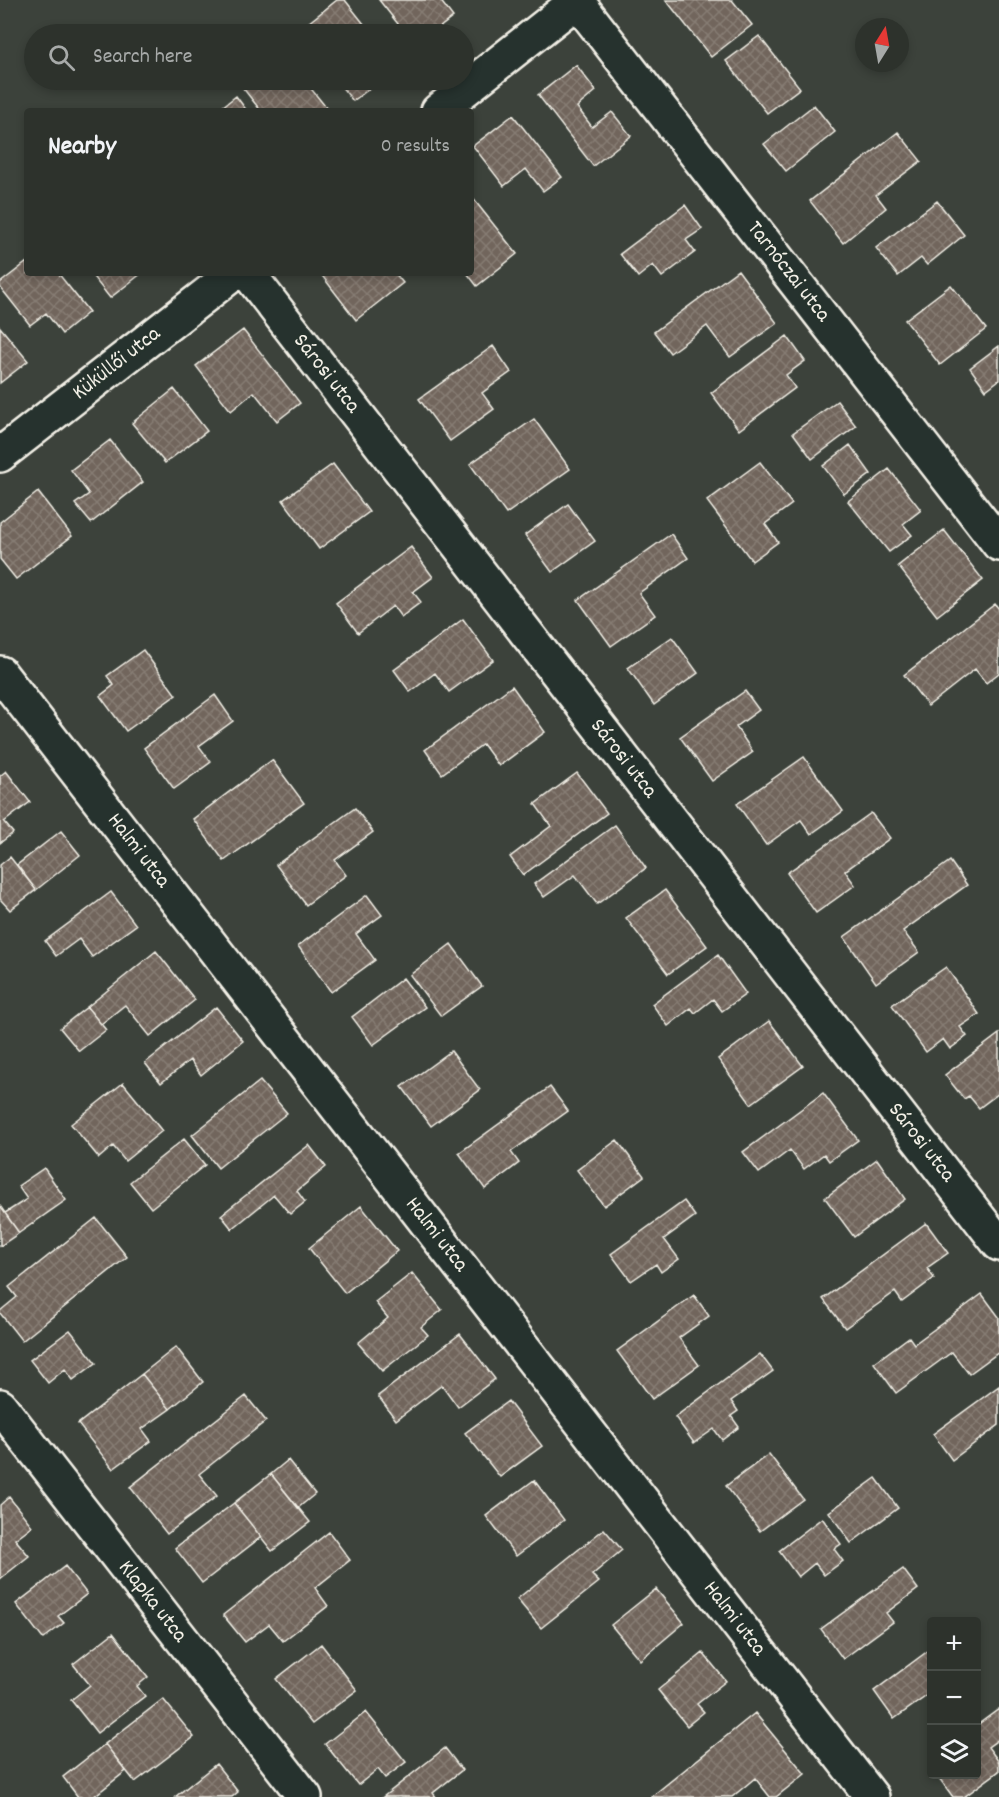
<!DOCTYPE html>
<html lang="en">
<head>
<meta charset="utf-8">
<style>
  body { margin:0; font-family:Dekko,sans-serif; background:#353a34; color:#f1f3f6 }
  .controls { position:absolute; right:18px; bottom:18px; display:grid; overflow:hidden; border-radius:6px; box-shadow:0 3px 9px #0003 }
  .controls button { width:54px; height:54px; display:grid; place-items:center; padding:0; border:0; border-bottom:2px solid #484d48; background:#2d322c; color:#f1f3f6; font:30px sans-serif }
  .compass { position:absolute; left:855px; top:18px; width:54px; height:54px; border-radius:50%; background:#2d322c; box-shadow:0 3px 9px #0003; rotate:11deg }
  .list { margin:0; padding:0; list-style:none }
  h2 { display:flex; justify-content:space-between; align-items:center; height:78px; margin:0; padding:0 24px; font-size:26px }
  h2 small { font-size:20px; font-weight:400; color:#a7aaa9 }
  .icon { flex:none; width:33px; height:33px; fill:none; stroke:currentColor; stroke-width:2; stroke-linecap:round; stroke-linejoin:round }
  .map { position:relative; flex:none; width:999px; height:1797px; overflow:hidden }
  .search { position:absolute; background:#2d322c; box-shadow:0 3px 9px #0003; left:24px; top:24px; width:450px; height:66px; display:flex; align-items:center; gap:15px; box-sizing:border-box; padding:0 21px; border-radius:33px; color:#a7aaa9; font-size:22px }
  .panel { position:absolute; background:#2d322c; box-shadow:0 3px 9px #0003; left:24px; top:108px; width:450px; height:168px; border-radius:6px }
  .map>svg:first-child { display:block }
</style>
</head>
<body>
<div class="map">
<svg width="999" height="1797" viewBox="0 0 999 1797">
  <defs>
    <pattern id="building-cross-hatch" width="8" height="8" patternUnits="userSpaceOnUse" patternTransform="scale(1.5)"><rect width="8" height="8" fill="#71655c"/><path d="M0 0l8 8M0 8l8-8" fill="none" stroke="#867c73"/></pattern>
  </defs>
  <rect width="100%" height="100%" fill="#3c423b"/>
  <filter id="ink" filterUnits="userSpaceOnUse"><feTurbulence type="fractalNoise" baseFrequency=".0167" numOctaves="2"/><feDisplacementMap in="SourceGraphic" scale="12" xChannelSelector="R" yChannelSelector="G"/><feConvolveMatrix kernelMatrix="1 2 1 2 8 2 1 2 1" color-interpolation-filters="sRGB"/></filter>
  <g filter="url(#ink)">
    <path fill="url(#building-cross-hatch)" stroke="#f4f1e8" stroke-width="1.5" d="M337,0h8l27,34h-71l-3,-3z
      M379,0h61l13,17 -22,17h-25z
      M666,0h66l20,25 -41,32z
      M759,36l41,52 -33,25 -41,-52z
      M576,65l20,26 -19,16 15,20 20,-15 19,24 -38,30 -55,-71z
      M253,80h51l25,31h-68l-18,-23z
      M336,80h45l-28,21z
      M236,96l11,15h-30z
      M814,105l21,27 -49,39 -22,-27z
      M513,115l49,62 -19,14 -17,-22 -22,17 -31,-40z
      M898,132l23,29 -45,34 10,13 -43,35 -33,-42z
      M471,196l46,58 -40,32 -10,-13h4z
      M937,201l27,34 -37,30 -6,-7 -23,18 -22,-28z
      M685,205l17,24 -16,11 9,12 -33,25 -9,-12 -15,12 -18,-23z
      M27,262v11h31l31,39 -27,22 -16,-21 -16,12 -30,-38v-4z
      M738,270l39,53 -47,34 -23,-31 -37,27 -16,-21z
      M90,273h52l-32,25z
      M320,273h75l8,10 -47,37z
      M951,285l35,44 -46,36 -35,-45z
      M0,327l28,34 -28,22z
      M243,330l57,73 -23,18 -23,-29 -23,19 -35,-45z
      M787,336l18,25 -19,14 9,13 -56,42 -28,-37z
      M493,346l18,26 -29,21 12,16 -44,32 -31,-42z
      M999,346v34l-13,10 -16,-22z
      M174,389l33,42 -42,32 -33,-40z
      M837,401l19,25 -44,33 -19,-26z
      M534,419l36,50 -64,45 -36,-50z
      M110,440l33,42 -52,41 -16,-19 14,-10 -18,-24z
      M850,445l21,29 -27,20 -21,-28z
      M760,462l32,42 -27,20 13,18 -26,19 -45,-60z
      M333,464l36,48 -50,37 -36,-49z
      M889,469l32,41 -18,14 9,11 -23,17 -41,-51z
      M38,492l34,44 -56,43 -16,-20v-37z
      M568,504l27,37 -43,31 -27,-37z
      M944,530l39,50 -46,36 -39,-50z
      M671,534l17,24 -49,35 16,22 -44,31 -33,-46z
      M411,547l22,30 -20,15 8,10 -20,15 -8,-11 -35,27 -22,-30z
      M995,604l4,5v64l-13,10 -11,-14 -47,37 -24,-31z
      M463,619l30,41 -44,32 -14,-19 -25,19 -16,-22z
      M672,637l26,36 -44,32 -26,-37z
      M143,650l33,45 -50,36 -26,-35 14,-11 -7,-9z
      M512,686l33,46 -46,34 -16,-22 -41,30 -17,-24z
      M745,691l14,19 -23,17 17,25 -41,29 -32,-44z
      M215,695l18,26 -34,25 12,16 -37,27 -30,-41z
      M804,757l39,54 -32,23 -10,-14 -35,25 -29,-41z
      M272,760l32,43 -80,58 -31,-42z
      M6,771l24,31 -26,20 9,11 -13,10v-67z
      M577,773l30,40 -84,62 -13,-18 41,-31 -16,-22z
      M355,808l18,24 -38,28 11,15 -40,30 -30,-40z
      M871,813l19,25 -45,33 10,14 -39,28 -29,-40z
      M615,825l31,43 -49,36 -22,-29 -31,22 -10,-13z
      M61,831l19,24 -44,35 -19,-25z
      M10,857l26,33 -26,20 -10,-11v-34z
      M950,861l17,24 -64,46 16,21 -43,31 -32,-46z
      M665,890l42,56 -39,28 -42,-56z
      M111,892l25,33 -44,32 -13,-18 -23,17 -11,-15z
      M367,895l15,20 -26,19 19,26 -44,32 -33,-46z
      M451,944l31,42 -41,30 -31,-41z
      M156,951l39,49 -45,36 -25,-31 -24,19 -14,-17z
      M718,955l28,39 -24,17 -9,-12 -18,14 -4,-5 -23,18 -16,-22z
      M946,967l33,47 -19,13 7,9 -17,13 -7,-10 -17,13 -34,-47z
      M403,978l22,29 -52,38 -21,-28z
      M87,1007l19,23 -27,21 -19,-23z
      M216,1007l27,34 -42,34 -11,-15 -29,23 -16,-20z
      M769,1021l34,45 -52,38 -33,-45z
      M999,1034v59l-20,15 -10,-12 -5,3 -19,-24z
      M451,1051l29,39 -49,36 -29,-39z
      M260,1081l27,32 -69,55 -26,-33z
      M123,1083l39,48 -37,30 -12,-15 -14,12 -28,-34z
      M550,1087l18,24 -57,41 8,11 -34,26 -26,-36z
      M823,1093l35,47 -29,21 -5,-7 -20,15 -14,-19 -31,23 -16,-21z
      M184,1139l21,26 -54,43 -21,-26z
      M617,1140l27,36 -40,30 -27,-36z
      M309,1145l17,22 -29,24 8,11 -15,12 -16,-19 -42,34 -11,-14z
      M877,1159l28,40 -51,38 -29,-39z
      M44,1168l22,32 -47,33 -14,-20 22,-14 -9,-13z
      M684,1201l11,15 -31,23 15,20 -18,13 -5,-8 -25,17 -20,-27z
      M0,1206l19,27 -19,13z
      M361,1206l36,45 -52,42 -36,-45z
      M96,1218l31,39 -105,84 -22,-28v-2l17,-14 -8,-10z
      M926,1223l22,30 -21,15 7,10 -32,24 -7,-10 -50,36 -22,-29z
      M412,1273l30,37 -21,17 7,8 -46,36 -24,-28 30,-25 -13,-16z
      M982,1294l17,23v35l-30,22 -17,-22 -56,41 -22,-30 35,-26 5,7z
      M694,1295l15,21 -30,22 20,27 -47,34 -35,-48z
      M70,1330l26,33 -23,17 -8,-11 -17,14 -18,-23z
      M460,1334l35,45 -37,28 -16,-22 -46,35 -18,-24z
      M176,1347l27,35 -33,27 -28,-35z
      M760,1354l13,17 -42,30 7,10 -7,5 8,11 -17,13 -8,-11 -20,14 -19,-26z
      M142,1374l28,35 -28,20 9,12 -38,28 -35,-45z
      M999,1386v39l-47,35 -19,-26z
      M246,1396l20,25 -67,53 18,22 -50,38 -37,-47z
      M508,1401l34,45 -42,31 -35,-44z
      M769,1454l34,45 -43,32 -34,-45z
      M288,1460l27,34 -17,14 -27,-34z
      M271,1474l39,48 -38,29 -38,-48z
      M876,1478l22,30 -47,35 -22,-31z
      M534,1480l30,40 -48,36 -30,-40z
      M9,1497l23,29 -17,13 14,17 -29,23v-74z
      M234,1503l27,34 -59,46 -27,-35z
      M822,1518l19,26 -7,5 9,12 -19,14 -9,-12 -17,14 -19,-26z
      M604,1529l18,21 -30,25 7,7 -58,46 -24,-29z
      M329,1532l21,28 -35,28 13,18 -45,35 -14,-17 -24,18 -22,-27z
      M65,1566l22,28 -29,22 6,7 -21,16 -27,-35z
      M903,1569l15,20 -32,24 7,9 -50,37 -22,-30z
      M656,1589l28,34 -44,37 -29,-35z
      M113,1633l35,44 -11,9 8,10 -48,37 -26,-33 19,-15 -17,-21z
      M321,1644l36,46 -45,34 -36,-45z
      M932,1648v44l-38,27 -20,-28z
      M703,1653l23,28 -29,23 7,8 -17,14 -29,-36z
      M163,1699l31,38 -59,45 -30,-38z
      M999,1709v30l-11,8 11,15v9l-35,26h-11l-17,-23h40v-48z
      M366,1712l40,50 -21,16 -7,-9 -20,16 -33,-41z
      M755,1713l50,61 -29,23h-6l-15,-19 -23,19h-81z
      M105,1744l21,27 -33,26h-15l-15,-20z
      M445,1748l17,22 -29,23 3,4h-53z
      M216,1764l22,28 -6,5h-57z"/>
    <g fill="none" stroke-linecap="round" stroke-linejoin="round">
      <g stroke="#f4f1e8" stroke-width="38">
        <path id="minor" d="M576,0l423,544
          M438,111l140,-111
          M248,273l751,971
          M0,455l234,-182
          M0,673l872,1124
          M0,1406l305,391"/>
      </g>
      <use href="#minor" stroke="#26332d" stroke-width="33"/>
    </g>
  </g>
  <g text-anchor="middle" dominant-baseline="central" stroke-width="4.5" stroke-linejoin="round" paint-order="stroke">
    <g font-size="22" fill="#f4f1e8" stroke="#26332d">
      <text transform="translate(788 272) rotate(52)">Tarnóczai utca</text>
      <text transform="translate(117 364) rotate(-38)">Küküllői utca</text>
      <text transform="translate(326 374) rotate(52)">Sárosi utca</text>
      <text transform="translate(623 759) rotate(52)">Sárosi utca</text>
      <text transform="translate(138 851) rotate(52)">Halmi utca</text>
      <text transform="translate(921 1143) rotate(52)">Sárosi utca</text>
      <text transform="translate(436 1235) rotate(52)">Halmi utca</text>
      <text transform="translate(152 1602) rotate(52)">Klapka utca</text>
      <text transform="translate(734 1619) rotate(52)">Halmi utca</text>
    </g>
  </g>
</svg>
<div class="controls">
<button>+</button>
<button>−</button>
<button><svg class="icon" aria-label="layers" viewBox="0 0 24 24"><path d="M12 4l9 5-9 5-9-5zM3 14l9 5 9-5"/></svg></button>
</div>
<svg class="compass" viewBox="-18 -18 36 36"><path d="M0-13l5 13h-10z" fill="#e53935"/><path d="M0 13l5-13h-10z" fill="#a7aaa9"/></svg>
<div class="search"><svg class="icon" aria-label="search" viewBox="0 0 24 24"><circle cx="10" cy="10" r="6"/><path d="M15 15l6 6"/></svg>Search here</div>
<section class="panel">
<h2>Nearby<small>0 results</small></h2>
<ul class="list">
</ul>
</section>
</div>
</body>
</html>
